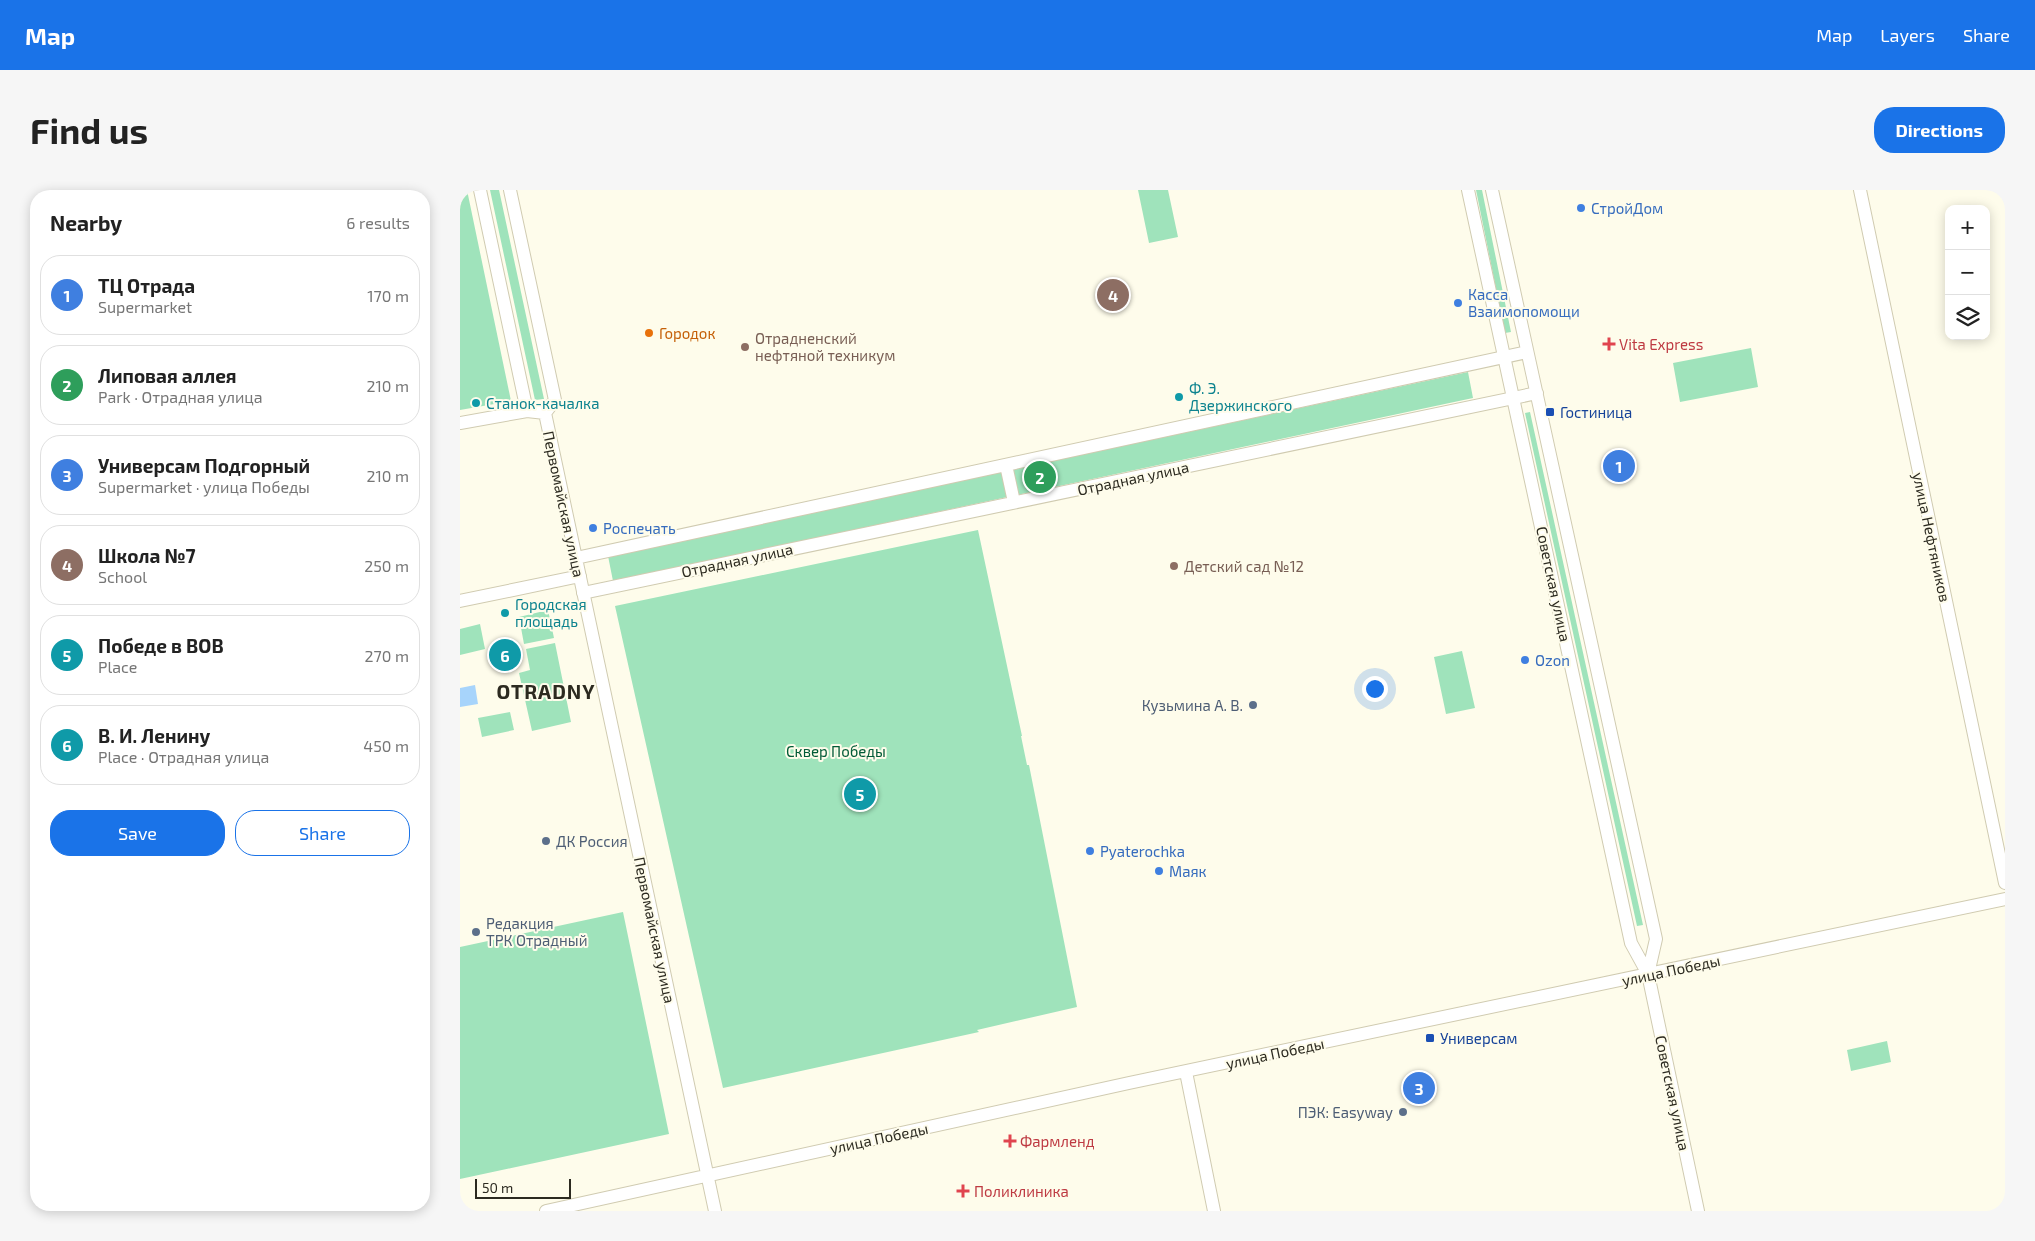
<!DOCTYPE html>
<html lang="en">
<head>
<meta charset="utf-8">
<style>
  body { margin:0; font-family:"Exo 2",sans-serif; background:#f6f6f6; color:#222 }
  .controls { position:absolute; right:15px; top:15px; display:grid; overflow:hidden; border-radius:10px; box-shadow:0 2px 12px #0003 }
  .controls button { width:45px; height:45px; display:grid; place-items:center; padding:0; border:0; border-bottom:1px solid #e0e0e0; background:#fff; color:#222; font:25px sans-serif }
  .scale { position:absolute; left:15px; bottom:12px; width:96px; box-sizing:border-box; padding-left:5px; border:2px solid #2c2a20; border-top:0; font-size:14px; line-height:18px; white-space:nowrap; color:#2c2a20; -webkit-text-stroke:4px #fefceb; paint-order:stroke }
  .you { position:absolute; left:914px; top:498px; width:18px; height:18px; margin:-12px; border:4px solid #fff; border-radius:50%; background:#1a73e8; box-shadow:0 0 0 8px #1a73e833 }
  .badge { display:grid; place-items:center; width:32px; height:32px; border-radius:50%; background:#1a73e8; color:#fff; font-size:16px; font-weight:700 }
  .pin { position:absolute; translate:-50% -50%; border:2px solid #fff; box-shadow:0 1px 5px #0006 }
  .list { margin:0; padding:0; list-style:none }
  h2 { display:flex; justify-content:space-between; align-items:center; height:65px; margin:0; padding:0 20px; font-size:21px }
  h2 small { font-size:16px; font-weight:400; color:#767676 }
  .list li { display:grid; grid-template-columns:32px 1fr auto; gap:15px; align-items:center; box-sizing:border-box; height:80px; margin:0 10px 10px; padding:0 10px; border:1px solid #e0e0e0; border-radius:20px }
  .list b { display:block; font-size:19px; white-space:nowrap }
  .list p { margin:0; font-size:16px; white-space:nowrap; color:#767676 }
  .list em { font-size:16px; font-style:normal; color:#767676 }
  .actions { display:flex; gap:10px; padding:15px 20px }
  .actions a { flex:1; padding:11px 0; border:1px solid #1a73e8; border-radius:20px; text-align:center; font-size:18px; color:#1a73e8 }
  .actions .main { background:#1a73e8; color:#fff }
  .icon { flex:none; width:28px; height:28px; fill:none; stroke:currentColor; stroke-width:2; stroke-linecap:round; stroke-linejoin:round }
  .map { position:relative; flex:none; width:1545px; height:1021px; overflow:hidden; border-radius:20px }
  header { display:flex; align-items:center; gap:30px; box-sizing:border-box; height:70px; padding:0 25px; background:#1a73e8; color:#fff }
  header strong { font-size:24px }
  nav { display:flex; gap:28px; margin-inline-start:auto; font-size:18px }
  .intro { display:flex; align-items:center; justify-content:space-between; box-sizing:border-box; height:120px; padding:0 30px }
  h1 { margin:0; font-size:35px }
  .button { padding:12px 22px; border-radius:20px; background:#1a73e8; color:#fff; font-size:18px; font-weight:700 }
  main { display:flex; gap:30px; padding:0 30px }
  aside { flex:1; background:#fff; border-radius:20px; box-shadow:0 2px 12px #0003 }
  .map>svg:first-child { display:block }
</style>
</head>
<body>
<header>
<strong>Map</strong>
<nav><a>Map</a><a>Layers</a><a>Share</a></nav>
</header>
<div class="intro"><h1>Find us</h1><a class="button">Directions</a></div>
<main>
<aside>
<h2>Nearby<small>6 results</small></h2>
<ul class="list">
<li><span class="badge" style="background:#3f7fe0">1</span><div><b>ТЦ Отрада</b><p>Supermarket</p></div><em>170 m</em></li>
<li><span class="badge" style="background:#2e9e5b">2</span><div><b>Липовая аллея</b><p>Park · Отрадная улица</p></div><em>210 m</em></li>
<li><span class="badge" style="background:#3f7fe0">3</span><div><b>Универсам Подгорный</b><p>Supermarket · улица Победы</p></div><em>210 m</em></li>
<li><span class="badge" style="background:#8d6e63">4</span><div><b>Школа №7</b><p>School</p></div><em>250 m</em></li>
<li><span class="badge" style="background:#0f9aa8">5</span><div><b>Победе в ВОВ</b><p>Place</p></div><em>270 m</em></li>
<li><span class="badge" style="background:#0f9aa8">6</span><div><b>В. И. Ленину</b><p>Place · Отрадная улица</p></div><em>450 m</em></li>
</ul>
<div class="actions"><a class="main">Save</a><a>Share</a></div>
</aside>
<div class="map">
<svg width="1545" height="1021" viewBox="0 0 1545 1021">
  <rect width="100%" height="100%" fill="#fefceb"/>
  <path fill="#9fe3bb" d="M0,0h7l44,211 -51,9z
    M30,0h9l45,209 -9,1z
    M678,0h30l10,47 -29,6z
    M1016,0h6l29,142 -6,1z
    M1291,158l7,39 -78,15 -7,-39z
    M1008,182l5,26 -860,183 -5,-25z
    M1070,222l113,513 -6,1 -112,-513z
    M518,340l44,206h-1l6,29h2l48,242 -100,23 2,2 -256,56 -108,-482z
    M88,420l6,28 -30,6 -5,-27z
    M20,434l5,25 -25,6v-26z
    M95,453l16,79 -39,9 -13,-58 11,-3 -4,-21z
    M1002,461l13,57 -29,6 -12,-57z
    M50,522l4,18 -32,7 -4,-19z
    M163,722l46,222 -209,45v-232z
    M1427,851l4,21 -40,9 -4,-21z"/>
  <path fill="#a7d4fb" d="M15,495l3,19 -18,3v-19z"/>
  <g fill="none" stroke-linecap="round" stroke-linejoin="round">
    <g stroke="#d0cbb1" stroke-width="14">
      <path id="street" d="M20,0l47,221 18,2
        M50,0l45,210 -10,13 170,798
        M1008,0l163,753 17,31 50,237
        M1032,0l164,749 -8,35
        M1400,0l145,693
        M0,233l67,-12
        M546,275l8,37
        M116,368l951,-206
        M123,403l954,-200
        M0,411l120,-25
        M726,882l28,139
        M86,1021l583,-128 876,-184"/>
    </g>
    <use href="#street" stroke="#fff" stroke-width="12"/>
  </g>
  <g fill="#3f7fe0" stroke="#fefceb" stroke-width="2">
    <circle cx="1121" cy="18" r="5"/>
    <circle cx="998" cy="113" r="5"/>
    <circle cx="133" cy="338" r="5"/>
    <circle cx="1065" cy="470" r="5"/>
    <circle cx="630" cy="661" r="5"/>
    <circle cx="699" cy="681" r="5"/>
  </g>
  <circle fill="#e8710a" stroke="#fefceb" stroke-width="2" cx="189" cy="143" r="5"/>
  <g fill="#e0444e" stroke="#fefceb" stroke-width="2">
    <path d="M1146.5 146.5h5v5h5v5h-5v5h-5v-5h-5v-5h5z"/>
    <path d="M547.5 943.5h5v5h5v5h-5v5h-5v-5h-5v-5h5z"/>
    <path d="M500.5 993.5h5v5h5v5h-5v5h-5v-5h-5v-5h5z"/>
  </g>
  <g fill="#8d6e63" stroke="#fefceb" stroke-width="2">
    <circle cx="285" cy="157" r="5"/>
    <circle cx="714" cy="376" r="5"/>
  </g>
  <g fill="#0f9aa8" stroke="#fefceb" stroke-width="2">
    <circle cx="719" cy="207" r="5"/>
    <circle cx="16" cy="213" r="5"/>
    <circle cx="45" cy="423" r="5"/>
  </g>
  <g fill="#1a4fb4" stroke="#fefceb" stroke-width="2">
    <rect x="1085" y="217" width="10" height="10" rx="2.5"/>
    <rect x="965" y="843" width="10" height="10" rx="2.5"/>
  </g>
  <g fill="#5c6f8a" stroke="#fefceb" stroke-width="2">
    <circle cx="793" cy="515" r="5"/>
    <circle cx="86" cy="651" r="5"/>
    <circle cx="16" cy="742" r="5"/>
    <circle cx="943" cy="922" r="5"/>
  </g>
  <g text-anchor="middle" dominant-baseline="central" stroke-width="4" stroke-linejoin="round" paint-order="stroke">
    <g font-size="15" fill="#366cbe" stroke="#fefceb" text-anchor="start">
      <text x="1131" y="18">СтройДом</text>
      <text x="1008" y="104">Касса<tspan x="1008" dy="17">Взаимопомощи</tspan></text>
      <text x="143" y="338">Роспечать</text>
      <text x="1075" y="470">Ozon</text>
      <text x="640" y="661">Pyaterochka</text>
      <text x="709" y="681">Маяк</text>
    </g>
    <g font-size="15" fill="#c56008" stroke="#fefceb" text-anchor="start">
      <text x="199" y="143">Городок</text>
    </g>
    <g font-size="15" fill="#785e54" stroke="#fefceb" text-anchor="start">
      <text x="295" y="148">Отрадненский<tspan x="295" dy="17">нефтяной техникум</tspan></text>
      <text x="724" y="376">Детский сад №12</text>
    </g>
    <g font-size="15" fill="#be3a42" stroke="#fefceb" text-anchor="start">
      <text x="1159" y="154">Vita Express</text>
      <text x="560" y="951">Фармленд</text>
      <text x="514" y="1001">Поликлиника</text>
    </g>
    <g font-size="15" fill="#0d838f" stroke="#fefceb" text-anchor="start">
      <text x="729" y="198">Ф. Э.<tspan x="729" dy="17">Дзержинского</tspan></text>
      <text x="26" y="213">Станок-качалка</text>
      <text x="55" y="414">Городская<tspan x="55" dy="17">площадь</tspan></text>
    </g>
    <g font-size="15" fill="#164399" stroke="#fefceb" text-anchor="start">
      <text x="1100" y="222">Гостиница</text>
      <text x="980" y="848">Универсам</text>
    </g>
    <g font-size="15" fill="#2c2a20" stroke="#fefceb">
      <text transform="translate(673 288) rotate(-12)">Отрадная улица</text>
      <text transform="translate(104 314) rotate(78)">Первомайская улица</text>
      <text transform="translate(1472 347) rotate(78)">улица Нефтяников</text>
      <text transform="translate(277 370) rotate(-12)">Отрадная улица</text>
      <text transform="translate(1094 394) rotate(78)">Советская улица</text>
      <text transform="translate(195 740) rotate(78)">Первомайская улица</text>
      <text transform="translate(1211 780) rotate(-12)">улица Победы</text>
      <text transform="translate(815 863) rotate(-12)">улица Победы</text>
      <text transform="translate(1213 903) rotate(78)">Советская улица</text>
      <text transform="translate(419 948) rotate(-12)">улица Победы</text>
    </g>
    <g font-size="15" fill="#4e5e75" stroke="#fefceb" text-anchor="end">
      <text x="783" y="515">Кузьмина А. В.</text>
      <text x="96" y="651" text-anchor="start">ДК Россия</text>
      <text x="26" y="733" text-anchor="start">Редакция<tspan x="26" dy="17">ТРК Отрадный</tspan></text>
      <text x="933" y="922">ПЭК: Easyway</text>
    </g>
    <g font-size="15" fill="#005a36" stroke="#fefceb">
      <text x="376" y="561">Сквер Победы</text>
    </g>
    <g font-size="20" font-weight="bold" letter-spacing="1" fill="#2c2a20" stroke="#fefceb">
      <text x="86" y="501">OTRADNY</text>
    </g>
  </g>
</svg>
<div class="controls">
<button>+</button>
<button>−</button>
<button><svg class="icon" aria-label="layers" viewBox="0 0 24 24"><path d="M12 4l9 5-9 5-9-5zM3 14l9 5 9-5"/></svg></button>
</div>
<div class="scale">50 m</div>
<div class="you"></div>
<div class="pin badge" style="left:1159px;top:276px;background:#3f7fe0">1</div>
<div class="pin badge" style="left:580px;top:287px;background:#2e9e5b">2</div>
<div class="pin badge" style="left:959px;top:898px;background:#3f7fe0">3</div>
<div class="pin badge" style="left:653px;top:105px;background:#8d6e63">4</div>
<div class="pin badge" style="left:400px;top:604px;background:#0f9aa8">5</div>
<div class="pin badge" style="left:45px;top:465px;background:#0f9aa8">6</div>
</div>
</main>
</body>
</html>
